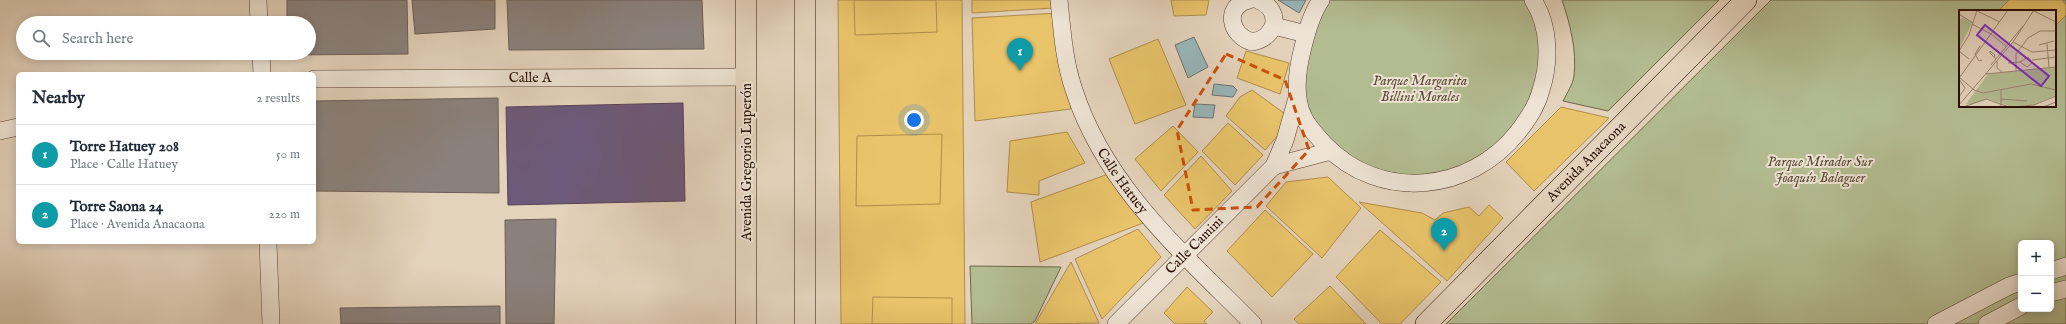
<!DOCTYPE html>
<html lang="en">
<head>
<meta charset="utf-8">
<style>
  body { margin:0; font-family:"IM FELL English",serif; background:#f6f6f7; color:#1f2937 }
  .controls { position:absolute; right:12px; bottom:12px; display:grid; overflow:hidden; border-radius:6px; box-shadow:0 2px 10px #0003 }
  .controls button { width:36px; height:36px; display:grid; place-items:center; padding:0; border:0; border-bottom:1px solid #e0e1e3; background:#fff; color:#1f2937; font:20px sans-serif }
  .you { position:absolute; left:914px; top:120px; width:14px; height:14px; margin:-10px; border:3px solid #fff; border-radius:50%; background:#1a73e8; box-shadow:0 0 0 6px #1a73e833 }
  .badge { display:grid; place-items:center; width:26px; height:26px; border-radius:50%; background:#8f2418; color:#fff; font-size:13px; font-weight:700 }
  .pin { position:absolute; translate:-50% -33px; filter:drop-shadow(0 1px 2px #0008) }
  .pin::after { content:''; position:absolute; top:21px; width:14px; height:12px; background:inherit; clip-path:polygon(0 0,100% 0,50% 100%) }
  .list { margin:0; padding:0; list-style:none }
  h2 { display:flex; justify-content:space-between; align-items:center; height:52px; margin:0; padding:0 16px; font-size:17px }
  h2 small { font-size:13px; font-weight:400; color:#747a83 }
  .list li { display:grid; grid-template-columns:26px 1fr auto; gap:12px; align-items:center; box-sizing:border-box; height:60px; padding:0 16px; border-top:1px solid #e0e1e3 }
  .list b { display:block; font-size:15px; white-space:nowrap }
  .list p { margin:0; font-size:13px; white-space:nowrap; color:#747a83 }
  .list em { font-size:13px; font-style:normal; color:#747a83 }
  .icon { flex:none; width:22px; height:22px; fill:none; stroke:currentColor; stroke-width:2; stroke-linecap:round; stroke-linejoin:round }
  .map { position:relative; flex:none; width:2066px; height:324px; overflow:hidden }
  .search { position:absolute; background:#fff; box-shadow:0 2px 10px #0003; left:16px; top:16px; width:300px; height:44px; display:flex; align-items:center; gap:10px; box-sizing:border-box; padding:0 14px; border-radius:22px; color:#747a83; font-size:15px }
  .panel { position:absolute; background:#fff; box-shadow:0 2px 10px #0003; left:16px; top:72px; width:300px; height:172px; border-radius:6px }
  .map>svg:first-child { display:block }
</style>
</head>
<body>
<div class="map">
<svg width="2066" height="324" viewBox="0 0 2066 324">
  <rect width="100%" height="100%" fill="#e4d3bc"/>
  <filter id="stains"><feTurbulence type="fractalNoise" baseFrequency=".005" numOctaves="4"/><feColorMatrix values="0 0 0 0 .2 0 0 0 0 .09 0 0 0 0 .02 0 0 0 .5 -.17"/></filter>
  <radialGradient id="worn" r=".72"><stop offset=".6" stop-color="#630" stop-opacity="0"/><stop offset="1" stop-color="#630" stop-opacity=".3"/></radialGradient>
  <path fill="#b3bc91" stroke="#6e654b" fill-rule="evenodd" d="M1327,0h200l12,27v59l-16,34 -53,46 -52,12 -55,-11 -45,-36 -15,-38 3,-41z
    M1562,0h157l-111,111 -45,-10c4,-8 10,-17 11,-25 3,-26 -4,-52 -12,-76z
    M1771,0h295v324h-620zM1960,11h95v95h-95zM2021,243h30v66h-30z
    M970,266l91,1 -26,54 -4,3h-59z"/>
  <path fill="#98b6ba" stroke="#6c7372" d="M1278,0h28l-7,13z
    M1194,37l14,30 -20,11 -13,-33z
    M1214,84l19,2 4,4 -4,7 -21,-2z
    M1195,104l20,1 -2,13 -20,-1z"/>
  <path fill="#e9c46a" stroke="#b08d4c" d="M838,0h124l3,324h-124z
    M854,0h82l1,32 -82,3z
    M972,0h80l1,8 -81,5z
    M1171,0h38l-3,15 -32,1z
    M2009,0h53l4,5v10l-11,11v-15h-57z
    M1058,13l13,96 -96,12 -3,-103z
    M1158,39l28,66 -51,19 -26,-65z
    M1246,51l43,12 -9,31 -43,-16z
    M1252,90l36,26 -8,17 -15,17 -39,-34 14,-19z
    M1561,107l48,11 -75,73 -28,-29z
    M1228,123l35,32 -28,30 -33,-34z
    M1173,126l25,26 -37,39 -26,-32z
    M1067,132l18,31 -46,18v14l-32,-3 3,-51z
    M942,134l-2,70 -84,2 1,-70z
    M1201,156l31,35 -37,38 -31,-34z
    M1111,173l35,49 -106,40 -9,-60z
    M1328,177l33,31 -39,50 -56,-52 20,-24z
    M1359,202l63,11 13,7 8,-7 26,-6 10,9 10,-11 14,13 -56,63z
    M1265,210l48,44 -41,43 -45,-46z
    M1138,229l23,28 -59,62 -27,-60z
    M1380,230l61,52 -41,42h-18l-46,-47z
    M1071,262l28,61 -64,1z
    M1330,286l36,38h-67l-5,-5z
    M1187,287l26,25 -9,9 3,3h-32l-11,-11z
    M873,297l79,1v26h-80z"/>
  <path fill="#6d597a" stroke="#594257" d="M683,103l2,98 -177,4 -2,-98z"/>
  <path fill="#8a817c" stroke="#6d5e58" d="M287,0h120l1,54 -121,1v-2h22v-30h-22z
    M412,0h83v29l-80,5z
    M507,0h195l2,49 -195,1z
    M498,98l1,95 -185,-2v-90z
    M556,219l-2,105h-48l-1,-104z
    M500,306v18h-159l-1,-16z"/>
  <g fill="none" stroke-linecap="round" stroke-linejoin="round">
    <g stroke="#583f33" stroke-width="18">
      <g id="minor">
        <path d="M258,0l1,23"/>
        <path id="s1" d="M1059,0c3,30 5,61 15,90 31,97 110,164 179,234"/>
        <path d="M1249,0c-25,6 -20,35 3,42 25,-4 31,-32 6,-42"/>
        <path d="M1321,0c-10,14 -15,34 -19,51 -5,20 -8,45 1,65 4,10 14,20 22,29 55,57 145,48 193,-13 10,-13 19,-26 23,-42 9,-28 9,-64 -8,-90"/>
        <path d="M1274,26l32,8"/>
        <path d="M261,53l1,21"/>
        <path id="s2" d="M314,79l433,-2"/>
        <path d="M0,131l18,-4"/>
        <path d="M1274,166l57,-15"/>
        <path d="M268,242l3,82"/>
        <path d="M2051,271l15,-5"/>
        <path d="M2051,293l15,-4"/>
        <path id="s3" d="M1116,324l158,-158 11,-26 12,-42"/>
        <path d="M1936,324l73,-38 12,-4"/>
        <path d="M1987,324l34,-18"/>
      </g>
    </g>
    <g stroke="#2a0e05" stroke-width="22">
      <g id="major">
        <path d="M746,324v-324"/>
        <path d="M805,324v-324"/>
        <path id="s4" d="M1426,324l320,-324"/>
      </g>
    </g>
    <use href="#minor" stroke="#ede2d3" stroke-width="17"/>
    <use href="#major" stroke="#e4d3bc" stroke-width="21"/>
  </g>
  <path fill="none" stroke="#cc4e0b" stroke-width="3" stroke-dasharray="8 5" stroke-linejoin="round" d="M1226,54l59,26 24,70 -52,57 -64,3 -16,-80z"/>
  <g text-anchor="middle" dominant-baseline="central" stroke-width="4" stroke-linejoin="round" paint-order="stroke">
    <g font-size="14" fill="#2a0e05" stroke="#ede2d3">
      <text stroke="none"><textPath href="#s2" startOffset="216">Calle A</textPath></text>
      <text transform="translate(747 162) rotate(-90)">Avenida Gregorio Luperón</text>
      <text stroke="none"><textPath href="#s4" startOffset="228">Avenida Anacaona</textPath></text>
      <text stroke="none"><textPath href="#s1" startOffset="195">Calle Hatuey</textPath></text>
      <text stroke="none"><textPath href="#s3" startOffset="111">Calle Camini</textPath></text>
    </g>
    <g font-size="14" font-style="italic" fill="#5a4b36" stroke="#ede2d3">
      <text x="1420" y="81">Parque Margarita<tspan x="1420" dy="16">Billini Morales</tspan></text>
      <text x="1820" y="162">Parque Mirador Sur<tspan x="1820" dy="16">Joaquín Balaguer</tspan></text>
    </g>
  </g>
  <g transform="translate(1959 10)">
    <rect width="97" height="97" fill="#e4d3bc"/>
    <path d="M3,7l10,6 -13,26v-27zM97,57v28l-23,10 -24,1 -21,-7 -17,6 -5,-1 22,-30z" fill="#b3bc91"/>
    <path fill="none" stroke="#9a8473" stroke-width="1" d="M73,0l24,12M18,1l23,11M0,4l14,9M13,14l19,10 15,12M54,32l19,10 24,-2M88,34l2,23M80,35l15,-4M21,36l-5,8 4,7 3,-1M0,41l10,8M0,41l10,-16 8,-25M35,47l1,-2 -5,-4v2l6,6M73,50l24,-3M38,51v7l5,4M61,52l7,5 5,-4M49,53l12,-1 8,-5 4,5M32,55l32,-39M57,61v-17l12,-16 12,-7h16M27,64l70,-7M0,67l15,13 9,3 48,-9 25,6M1,67l48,-67M0,69l6,9 -6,9M42,80v17M41,89l27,2M0,95l54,-63 21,-32M4,97l23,-8 23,8M52,97l23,-2 22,-9M84,97l13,-5"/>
    <path fill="#7b2cbf" fill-opacity="0.15" stroke="#7b2cbf" stroke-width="2" d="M26,15l64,51 -8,10 -64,-51z"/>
    <rect width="97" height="97" fill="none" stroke="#2a0e05" stroke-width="2"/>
  </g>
  <rect width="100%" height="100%" filter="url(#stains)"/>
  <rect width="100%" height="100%" fill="url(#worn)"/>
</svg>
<div class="controls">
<button>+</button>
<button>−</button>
</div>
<div class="you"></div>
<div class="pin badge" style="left:1020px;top:71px;background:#0f9aa8">1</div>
<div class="pin badge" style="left:1444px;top:251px;background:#0f9aa8">2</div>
<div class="search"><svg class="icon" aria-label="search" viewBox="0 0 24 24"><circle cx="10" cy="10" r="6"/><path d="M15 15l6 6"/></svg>Search here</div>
<section class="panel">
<h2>Nearby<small>2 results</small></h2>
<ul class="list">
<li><span class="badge" style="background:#0f9aa8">1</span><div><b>Torre Hatuey 208</b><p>Place · Calle Hatuey</p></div><em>50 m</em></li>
<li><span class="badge" style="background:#0f9aa8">2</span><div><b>Torre Saona 24</b><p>Place · Avenida Anacaona</p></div><em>220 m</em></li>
</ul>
</section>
</div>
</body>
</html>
